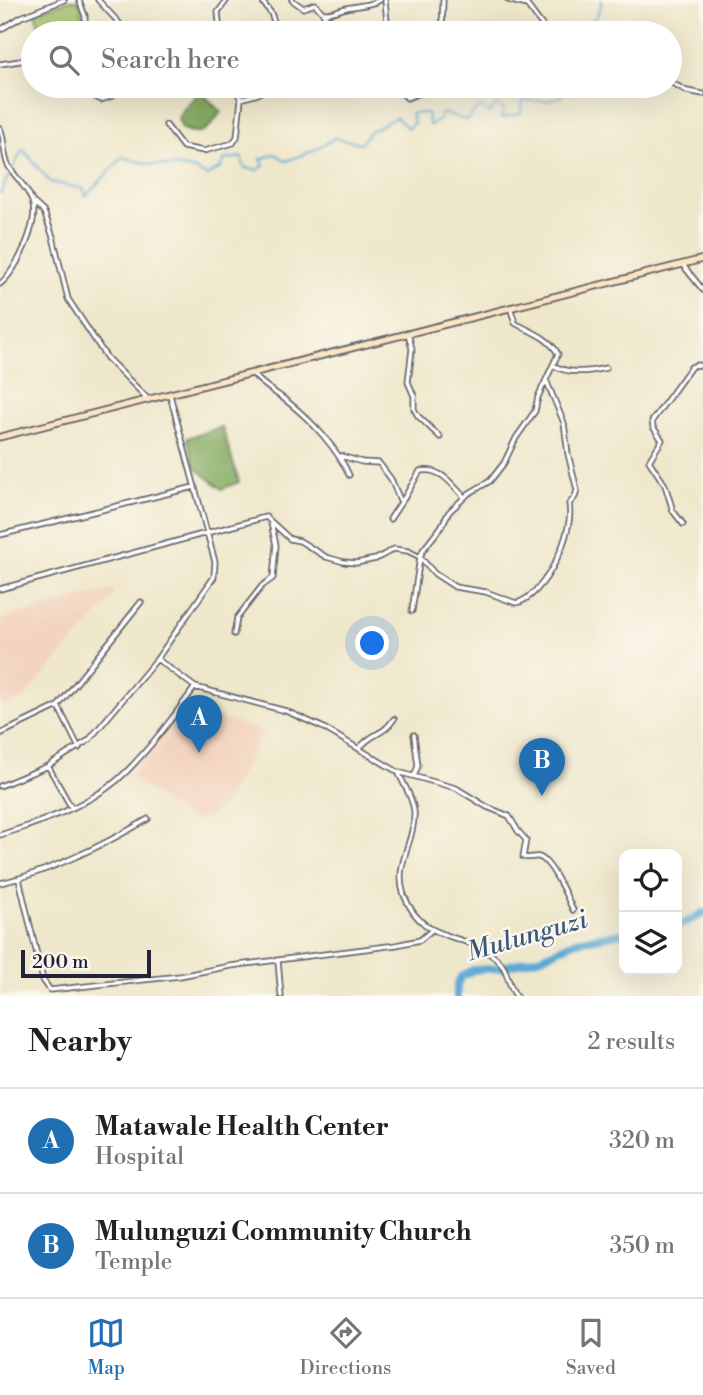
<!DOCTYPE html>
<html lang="en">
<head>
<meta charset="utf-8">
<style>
  body { margin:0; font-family:"Libre Bodoni",serif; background:#f2f2f2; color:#202124 }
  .controls { position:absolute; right:21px; bottom:21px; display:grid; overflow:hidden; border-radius:14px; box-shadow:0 7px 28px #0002 }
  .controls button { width:63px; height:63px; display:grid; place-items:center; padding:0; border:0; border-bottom:2px solid #e0e0e0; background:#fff; color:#202124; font:35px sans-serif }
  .scale { position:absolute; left:21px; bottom:18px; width:130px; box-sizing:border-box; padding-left:7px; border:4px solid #22223b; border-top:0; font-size:19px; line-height:24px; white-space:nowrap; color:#22223b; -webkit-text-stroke:5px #fbf7ec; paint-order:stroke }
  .you { position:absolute; left:373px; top:644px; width:24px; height:24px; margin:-18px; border:5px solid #fff; border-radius:50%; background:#1a73e8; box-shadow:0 0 0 10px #1a73e833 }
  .badge { display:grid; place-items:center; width:46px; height:46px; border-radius:50%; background:#1f6fb2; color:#fff; font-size:23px; font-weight:700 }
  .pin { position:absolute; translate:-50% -58px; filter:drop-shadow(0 2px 4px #0008) }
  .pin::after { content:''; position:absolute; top:37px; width:24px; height:21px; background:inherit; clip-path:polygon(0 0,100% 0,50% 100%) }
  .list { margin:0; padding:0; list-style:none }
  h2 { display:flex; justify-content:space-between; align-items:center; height:91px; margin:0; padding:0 28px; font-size:30px }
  h2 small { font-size:23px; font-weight:400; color:#757577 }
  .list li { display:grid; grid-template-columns:46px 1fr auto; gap:21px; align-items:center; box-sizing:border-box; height:105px; padding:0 28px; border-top:2px solid #e0e0e0 }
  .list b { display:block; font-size:26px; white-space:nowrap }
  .list p { margin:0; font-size:23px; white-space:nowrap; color:#757577 }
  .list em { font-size:23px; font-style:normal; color:#757577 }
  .icon { flex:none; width:38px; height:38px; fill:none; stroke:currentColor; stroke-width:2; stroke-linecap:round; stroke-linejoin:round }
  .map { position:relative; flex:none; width:703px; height:996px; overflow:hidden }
  .search { position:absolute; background:#fff; box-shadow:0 7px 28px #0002; left:21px; right:21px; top:21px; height:77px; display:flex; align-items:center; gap:18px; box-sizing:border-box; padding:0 24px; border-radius:38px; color:#757577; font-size:26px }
  .sheet { height:301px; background:#fff }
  nav { display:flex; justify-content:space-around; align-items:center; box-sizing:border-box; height:98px; border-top:2px solid #e0e0e0; background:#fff; font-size:19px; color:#757577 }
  nav a { display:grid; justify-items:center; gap:4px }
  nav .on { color:#1f6fb2 }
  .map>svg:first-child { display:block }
</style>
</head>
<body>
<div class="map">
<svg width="703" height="996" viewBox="0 0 703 996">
  <rect width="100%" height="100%" fill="#fbf7ec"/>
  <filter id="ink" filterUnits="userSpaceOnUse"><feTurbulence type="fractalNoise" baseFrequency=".0143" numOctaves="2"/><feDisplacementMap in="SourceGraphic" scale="14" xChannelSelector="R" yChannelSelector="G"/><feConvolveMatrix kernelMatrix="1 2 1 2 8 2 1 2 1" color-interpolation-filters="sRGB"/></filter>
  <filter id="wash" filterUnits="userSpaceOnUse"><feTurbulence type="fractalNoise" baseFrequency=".00686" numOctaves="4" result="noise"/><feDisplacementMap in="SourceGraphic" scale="28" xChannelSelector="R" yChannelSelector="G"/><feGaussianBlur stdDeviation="1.57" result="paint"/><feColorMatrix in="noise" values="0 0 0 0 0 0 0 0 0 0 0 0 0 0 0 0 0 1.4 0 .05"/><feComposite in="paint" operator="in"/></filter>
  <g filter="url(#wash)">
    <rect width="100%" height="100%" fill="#efe7cb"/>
    <path fill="#f3d4bf" d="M113,589l2,5 -91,104 -24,9v-88z
      M179,715h32l53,16 -40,74 -15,12 -14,4 -20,-11 -45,-34 42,-55z"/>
    <path fill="#a6c46c" stroke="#647354" stroke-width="2" d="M70,0h7l4,7 3,26h-42l-7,-20z"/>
    <path fill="#84aa60" stroke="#53664e" stroke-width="2" d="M201,92l20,20c-14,18 -15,25 -39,17l-4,-11 9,-13z
      M222,427l17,55 -17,7 -27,-22 -8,-29z"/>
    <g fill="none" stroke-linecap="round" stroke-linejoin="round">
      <path stroke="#5baad5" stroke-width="2" d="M568,33l1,-2c17,-4 31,-11 33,-31
        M13,168l10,-19 27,33 34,7 2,7 37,-39c11,3 23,7 34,8 18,2 33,0 49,11l15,-8 3,-8 17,-3 4,11 13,2 6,-4 -3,-7 14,-5 11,7 27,-10 21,-13 27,5 8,-11 27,-15 12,11 6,-5 -3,-10h16l2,12 9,-4 4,-8 24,7 14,-13 9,6 7,-8 8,5 -3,8 20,-5 2,-12h25l14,-5v-10
        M0,194l10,-21"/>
      <path stroke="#5baad5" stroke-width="8" d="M677,927l26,-14
        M457,996v-11l4,-8 12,-7 25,-2 44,-11 34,-16 48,-8"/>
    </g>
  </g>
  <g filter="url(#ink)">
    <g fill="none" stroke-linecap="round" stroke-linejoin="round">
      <g stroke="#6a676d" stroke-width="7">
        <path id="minor" d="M79,0l6,16v17
          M98,0l23,25 1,8
          M261,0l10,13 7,20
          M292,0l11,8 12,-4 8,9c11,1 18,-5 29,-6 11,-2 18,-2 28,-7
          M385,0l3,33
          M508,0l19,5 21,28
          M323,13l14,20
          M0,30l21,-13 43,-17
          M220,33l-2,-21 9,-12
          M442,33l1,-33
          M0,64l33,-5
          M670,82l17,9 16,3
          M79,86l5,5 17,9 11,-4 5,-10
          M395,86l12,12 17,-7 3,-5
          M241,99l17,-5 11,-8
          M166,125l17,22 21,4 29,-8 4,-6 4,-38 -8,-13
          M0,128c5,11 3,26 8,37 6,11 20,23 24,36 8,21 -15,69 -32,83
          M33,202l11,10 9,25 15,62 39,59 41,41
          M682,264l21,26
          M408,333l4,16 -4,33 6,14v13l4,7 22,21
          M553,365c15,10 36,7 53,3
          M253,374c10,12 24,19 35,28 24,19 49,46 61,73
          M341,456l21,6 17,1 12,16 9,21h3l17,-29c20,-4 31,12 44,26
          M390,519l12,-18
          M683,524l-10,-13 -8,-26 -16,-24 13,-21 -9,-13 -1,-6 39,-54 5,-2 7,1
          M0,535l194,-48
          M420,557l15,17 20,13 31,5 30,11c29,-6 59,-72 53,-99l6,-7 2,-7 -9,-36 -4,-31 -18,-43
          M0,589l262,-71 4,-1 24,22 10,2 26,16 18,5 12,1 20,-4 18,-10 14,2 12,6 3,-7 18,-23 8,-15 19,-18 22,-13 14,-18 12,-25 19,-27 3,-14 20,-43c-9,-17 -27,-22 -43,-31l-5,-16
          M412,611l8,-54
          M234,634l3,-16 25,-32 11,-8 3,-33 -5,-22
          M195,687l91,24 36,16 76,45 58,16 31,19 22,9 9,15 8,9 -3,17c6,2 11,-1 16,0 12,3 29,42 34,53
          M58,706l21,42
          M0,734l58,-28 83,-104
          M414,735l4,31 -4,10
          M359,749c11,-16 24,-13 35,-30
          M48,766l23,41
          M398,772c5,11 15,26 16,39 2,29 -21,54 -10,84 19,50 59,35 93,64 11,9 10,25 19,37
          M0,786l48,-20 41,-26 68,-81 57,-82 1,-15 -45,-167
          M0,835c40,-12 97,-33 126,-63 26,-26 48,-56 69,-85l-38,-28
          M19,879l24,101 7,10 130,-14 50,-10 166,-21 24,-5 12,-10
          M0,883c47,-10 106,-39 148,-64
          M278,961l3,35"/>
      </g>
      <g stroke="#6a676d" stroke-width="9">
        <path id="secondary" d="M0,437l703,-178"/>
      </g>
      <use href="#minor" stroke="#fff" stroke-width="3.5"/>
      <use href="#secondary" stroke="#fbe6c4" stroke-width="5"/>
    </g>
  </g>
  <g text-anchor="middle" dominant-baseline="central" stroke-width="5" stroke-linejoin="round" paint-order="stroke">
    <g font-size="26" font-style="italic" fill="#395879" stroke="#fbf7ec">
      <text transform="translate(527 936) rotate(-16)">Mulunguzi</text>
    </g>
  </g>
</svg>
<div class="controls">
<button><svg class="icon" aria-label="locate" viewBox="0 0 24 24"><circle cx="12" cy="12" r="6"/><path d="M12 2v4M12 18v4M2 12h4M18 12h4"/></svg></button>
<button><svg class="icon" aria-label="layers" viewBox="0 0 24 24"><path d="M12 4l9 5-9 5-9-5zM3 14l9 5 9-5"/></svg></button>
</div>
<div class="scale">200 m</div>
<div class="you"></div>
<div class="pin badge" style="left:199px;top:753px">A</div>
<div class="pin badge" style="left:542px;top:796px">B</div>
<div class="search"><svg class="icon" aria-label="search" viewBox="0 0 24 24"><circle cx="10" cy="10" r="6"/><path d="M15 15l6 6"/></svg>Search here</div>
</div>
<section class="sheet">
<h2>Nearby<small>2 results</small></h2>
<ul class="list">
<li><span class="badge">A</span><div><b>Matawale Health Center</b><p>Hospital</p></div><em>320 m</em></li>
<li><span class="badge">B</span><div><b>Mulunguzi Community Church</b><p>Temple</p></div><em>350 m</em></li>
</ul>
</section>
<nav>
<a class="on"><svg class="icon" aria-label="map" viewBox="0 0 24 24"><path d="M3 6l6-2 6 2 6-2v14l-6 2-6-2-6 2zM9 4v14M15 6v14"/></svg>Map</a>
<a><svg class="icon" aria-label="directions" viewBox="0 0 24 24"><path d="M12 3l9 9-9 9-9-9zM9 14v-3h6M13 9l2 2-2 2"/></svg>Directions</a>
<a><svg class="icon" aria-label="saved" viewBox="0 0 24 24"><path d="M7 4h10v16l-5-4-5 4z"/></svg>Saved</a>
</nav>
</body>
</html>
